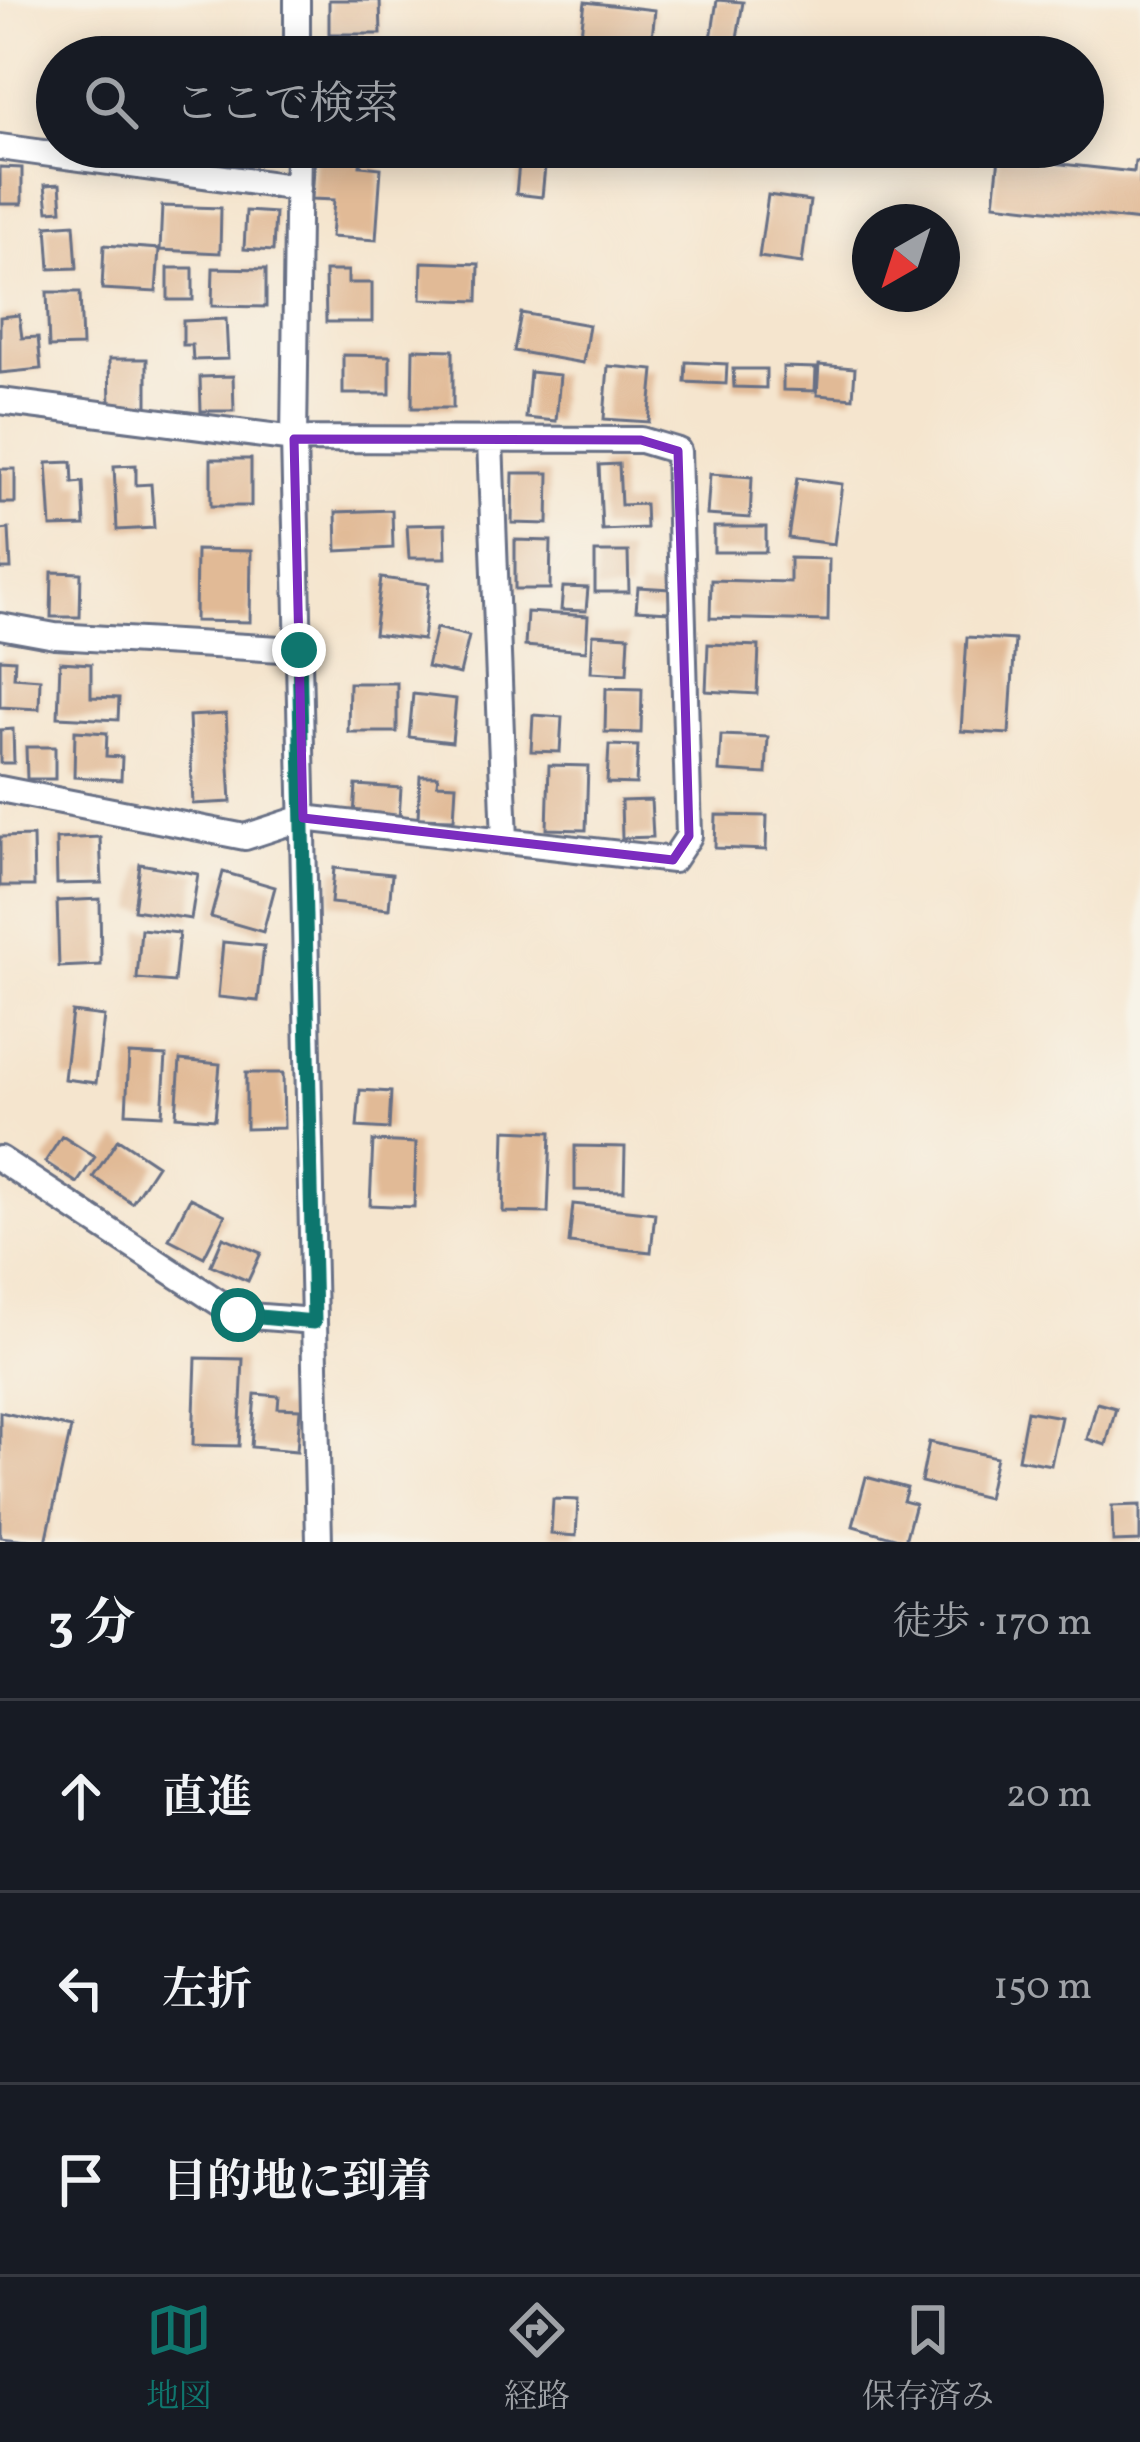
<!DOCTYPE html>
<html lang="ja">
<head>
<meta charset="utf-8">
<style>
  body { margin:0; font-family:Vollkorn,"Noto Serif JP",serif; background:#20242c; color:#f1f3f6 }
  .compass { position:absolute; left:852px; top:204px; width:108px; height:108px; border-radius:50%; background:#171b24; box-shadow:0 6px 30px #0003; rotate:219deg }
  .stop { position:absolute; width:36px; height:36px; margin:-27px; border:9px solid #0f766e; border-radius:50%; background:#fff }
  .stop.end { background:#0f766e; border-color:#fff; box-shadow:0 3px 12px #0008 }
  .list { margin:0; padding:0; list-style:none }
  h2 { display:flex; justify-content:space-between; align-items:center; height:156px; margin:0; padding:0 48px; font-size:51px }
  h2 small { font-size:39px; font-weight:400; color:#9ea1a6 }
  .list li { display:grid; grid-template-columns:78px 1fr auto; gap:36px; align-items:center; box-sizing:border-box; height:192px; padding:0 48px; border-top:3px solid #363941 }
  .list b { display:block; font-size:45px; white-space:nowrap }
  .list em { font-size:39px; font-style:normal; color:#9ea1a6 }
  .icon { flex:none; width:66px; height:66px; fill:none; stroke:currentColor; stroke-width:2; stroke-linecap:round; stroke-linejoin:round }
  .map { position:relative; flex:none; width:1140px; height:1542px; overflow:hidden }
  .search { position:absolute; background:#171b24; box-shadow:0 6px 30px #0003; left:36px; right:36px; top:36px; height:132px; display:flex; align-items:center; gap:30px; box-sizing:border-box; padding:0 42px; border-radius:66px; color:#9ea1a6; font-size:45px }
  .sheet { height:732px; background:#171b24 }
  nav { display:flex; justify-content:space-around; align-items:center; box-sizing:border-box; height:168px; border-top:3px solid #363941; background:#171b24; font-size:33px; color:#9ea1a6 }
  nav a { display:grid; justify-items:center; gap:6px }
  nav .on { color:#0f766e }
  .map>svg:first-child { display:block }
</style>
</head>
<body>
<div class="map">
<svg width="1140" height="1542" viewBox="0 0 1140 1542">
  <rect width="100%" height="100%" fill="#f7f3e8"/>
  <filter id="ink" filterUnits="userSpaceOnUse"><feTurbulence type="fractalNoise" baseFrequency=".00833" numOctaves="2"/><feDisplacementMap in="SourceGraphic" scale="24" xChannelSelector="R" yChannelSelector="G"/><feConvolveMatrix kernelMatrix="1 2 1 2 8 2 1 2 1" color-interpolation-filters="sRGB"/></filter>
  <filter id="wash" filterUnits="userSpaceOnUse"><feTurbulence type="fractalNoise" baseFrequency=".004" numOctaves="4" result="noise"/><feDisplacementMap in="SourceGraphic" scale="48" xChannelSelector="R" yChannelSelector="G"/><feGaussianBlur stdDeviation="2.7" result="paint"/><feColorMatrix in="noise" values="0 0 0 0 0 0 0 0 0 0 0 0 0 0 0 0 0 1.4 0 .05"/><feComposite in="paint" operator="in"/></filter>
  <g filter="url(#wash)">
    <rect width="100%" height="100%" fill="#f5e5ce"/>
    <g id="blocks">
      <path fill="#e1ba96" d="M329,0h51l1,34h-52z
        M717,0l26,2 -9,54 -25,-4z
        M585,2l70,8 -5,47h-72z
        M520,153l26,3 -4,41 -26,-3z
        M315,154l46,3 -1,9 21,2 -5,72 -45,-3 3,-37 -22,-1z
        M999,157l135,15 1,-11h5v60l-146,-17z
        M0,167l22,1v36h-22z
        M60,184l2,26 -14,1 -3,-26z
        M768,195l42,6 -8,62 -43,-6z
        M162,206l59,2 -1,45 -60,-3z
        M246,211l29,2 -2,38 -29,-2z
        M74,224l3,44 -27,1 -3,-43z
        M104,245l55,4 -3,43 -54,-3z
        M422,262l57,2 -1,37 -57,-2z
        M168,268h25v32h-25z
        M213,268l53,1v38l-54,-1z
        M325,271h23v12h24v39h-46z
        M47,292h33l2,54 -33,1z
        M521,313l68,12 -6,38 -69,-12z
        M19,315l3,23 16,-1 3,32 -41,4v-56z
        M226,319l2,40 -35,1 -1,-15h-9v-24z
        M413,349l40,1v58h-41z
        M343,355l47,1v38h-47z
        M109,359h38v49h-37z
        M686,362l41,2 -1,20 -41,-2z
        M819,365l36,3 -2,30 -36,-3z
        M608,366l46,4 -5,52 -45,-3z
        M783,367l33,1 -1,23 -32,-1z
        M733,369h33v19l-32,-1z
        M530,372l30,3 -4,46 -30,-3z
        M233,376l1,35h-33l-1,-34z
        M211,459h40v47h-40z
        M72,462l1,21 10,-1 2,44 -34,1 -4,-64z
        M619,464l2,41 24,-1 1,24 -44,2 -3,-65z
        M136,465v20l15,-1 3,44 -37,2 -3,-64z
        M0,469h15v34h-15z
        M513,473h36l-1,51 -36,-1z
        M710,474l42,3 -2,41 -43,-3z
        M797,478l45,6 -8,60 -46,-6z
        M392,510l1,38 -56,3 -1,-39z
        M445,524l1,34h-37l-2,-33z
        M714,527h52v25h-52z
        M9,529l2,40h-11v-39z
        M515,540l36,1 -1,48h-35z
        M196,550l55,1 -1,71 -55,-1z
        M595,552h33l1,40h-34z
        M790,558l39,1 -1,62 -118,-3 1,-38 79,2z
        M52,572l29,1 -1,44h-29z
        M381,578l48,6 -6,56 -49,-6z
        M563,587l25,1 -2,23 -25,-1z
        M638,587l32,2 -1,23 -33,-2z
        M527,612l61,4 -2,35 -61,-5z
        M436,628l33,8 -9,38 -33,-7z
        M593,634l36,2 -2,38 -36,-2z
        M967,637l48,3 -6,94 -48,-3z
        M708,644l51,2 -2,48 -51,-3z
        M0,659l15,1 -1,17 26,2 -1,30 -39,-2z
        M60,662l31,2v33l28,1 -1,22 -60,-3z
        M349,683h48v49h-49z
        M606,688l36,1 -1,44 -36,-1z
        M413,694l43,5 -4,43 -43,-5z
        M226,714l5,88 -38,2 -4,-88z
        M533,715l29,2 -2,35 -29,-1z
        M13,729l1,34h-14v-33z
        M75,731l32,2 -1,23 16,1 -1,23 -47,-3z
        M721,735l47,2 -2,37 -47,-3z
        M609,745l29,1 -2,38 -29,-1z
        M26,747h29v32h-28z
        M549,765l39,1 -2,64 -39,-1z
        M420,776h18l-1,8 19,1 -2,34 -36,-1z
        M356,785l45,3 -2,31 -45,-3z
        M651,800l2,37 -31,1 -1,-37z
        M716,815l51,1 -1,34 -51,-2z
        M33,836l1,50h-34v-49z
        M100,837l2,46 -45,1 -1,-45z
        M140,864l58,10 -7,45 -57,-9z
        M334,868l58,6 -3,35 -58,-6z
        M223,872l52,15 -12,45 -52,-15z
        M100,899l1,66 -42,2 -2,-66z
        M141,929l38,4 -5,49 -37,-3z
        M223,942l41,4 -6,55 -40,-4z
        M72,1012l32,4 -8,67 -32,-4z
        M129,1054l37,2 -4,59 -36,-2z
        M180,1060l40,4 -5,55 -39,-3z
        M246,1073h37l1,55 -38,1z
        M360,1090l31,2 -2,37 -32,-2z
        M505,1130l46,2 -3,81 -45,-1z
        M62,1136l33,21 -18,26 -32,-21z
        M118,1139l39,26 -25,38 -39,-26z
        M373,1141l43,2 -2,64 -44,-2z
        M575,1146l50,1 -1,44 -49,-1z
        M190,1198l35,17 -21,42 -35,-18z
        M573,1204l82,9 -4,39 -82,-9z
        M223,1237l38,16 -13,28 -37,-16z
        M196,1358l47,1 -4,87 -46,-1z
        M255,1394l24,2 -1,12 22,1 -3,42 -46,-4z
        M1097,1403l19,5 -10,37 -19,-6z
        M1027,1411l34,6 -10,48 -33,-6z
        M0,1412l71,16 -25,114 -46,-5z
        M929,1442l67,15 -9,41 -66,-16z
        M866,1477l41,11 -4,13 12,3 -10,37 -52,-15z
        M553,1499l25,1 -2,36 -25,-2z
        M1140,1505v36l-27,1 -1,-36z"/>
    </g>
  </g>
  <g filter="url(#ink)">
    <use href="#blocks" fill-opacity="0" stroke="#676f85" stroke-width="3"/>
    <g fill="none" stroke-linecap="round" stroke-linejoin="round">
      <g stroke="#676f85" stroke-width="30">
        <path id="minor" d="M297,0v57
          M0,147l298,41
          M298,147l-4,292 25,1103
          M0,401l294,38 347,1 37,11 11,385 -16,24 -370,-42 -58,19 -245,-48
          M490,440l15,401
          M0,626l55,10 244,14
          M0,1159l238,156 76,6"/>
      </g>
      <use href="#minor" stroke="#fff" stroke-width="24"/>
    </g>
  </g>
  <g fill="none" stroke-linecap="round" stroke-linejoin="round" filter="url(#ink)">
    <path stroke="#0f766e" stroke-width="15" d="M238,1315l76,7 -15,-672"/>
  </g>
  <path fill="none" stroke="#7b2cbf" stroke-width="9" stroke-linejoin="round" d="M294,439l347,1 37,11 11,385 -16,24 -370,-42z"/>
</svg>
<svg class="compass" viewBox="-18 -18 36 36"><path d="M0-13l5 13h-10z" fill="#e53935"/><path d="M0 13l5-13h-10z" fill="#9ea1a6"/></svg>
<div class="stop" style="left:238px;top:1315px"></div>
<div class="stop end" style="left:299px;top:650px"></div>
<div class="search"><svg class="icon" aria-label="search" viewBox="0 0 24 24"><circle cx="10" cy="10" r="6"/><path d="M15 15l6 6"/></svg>ここで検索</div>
</div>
<section class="sheet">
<h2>3 分<small>徒歩 · 170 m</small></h2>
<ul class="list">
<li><svg class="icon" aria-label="ahead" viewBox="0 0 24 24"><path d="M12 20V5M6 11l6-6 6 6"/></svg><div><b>直進</b></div><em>20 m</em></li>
<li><svg class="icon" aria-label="left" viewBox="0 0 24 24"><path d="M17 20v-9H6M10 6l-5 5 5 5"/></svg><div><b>左折</b></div><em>150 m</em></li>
<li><svg class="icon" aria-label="arrive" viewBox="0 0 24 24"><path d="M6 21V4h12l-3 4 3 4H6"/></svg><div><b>目的地に到着</b></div></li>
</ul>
</section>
<nav>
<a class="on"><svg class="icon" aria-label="map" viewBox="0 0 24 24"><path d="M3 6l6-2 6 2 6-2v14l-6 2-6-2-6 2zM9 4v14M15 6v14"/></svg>地図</a>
<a><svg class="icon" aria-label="directions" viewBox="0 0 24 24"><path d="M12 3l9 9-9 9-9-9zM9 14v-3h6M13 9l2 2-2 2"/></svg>経路</a>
<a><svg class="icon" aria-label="saved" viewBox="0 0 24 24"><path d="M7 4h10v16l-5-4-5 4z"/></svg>保存済み</a>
</nav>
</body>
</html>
